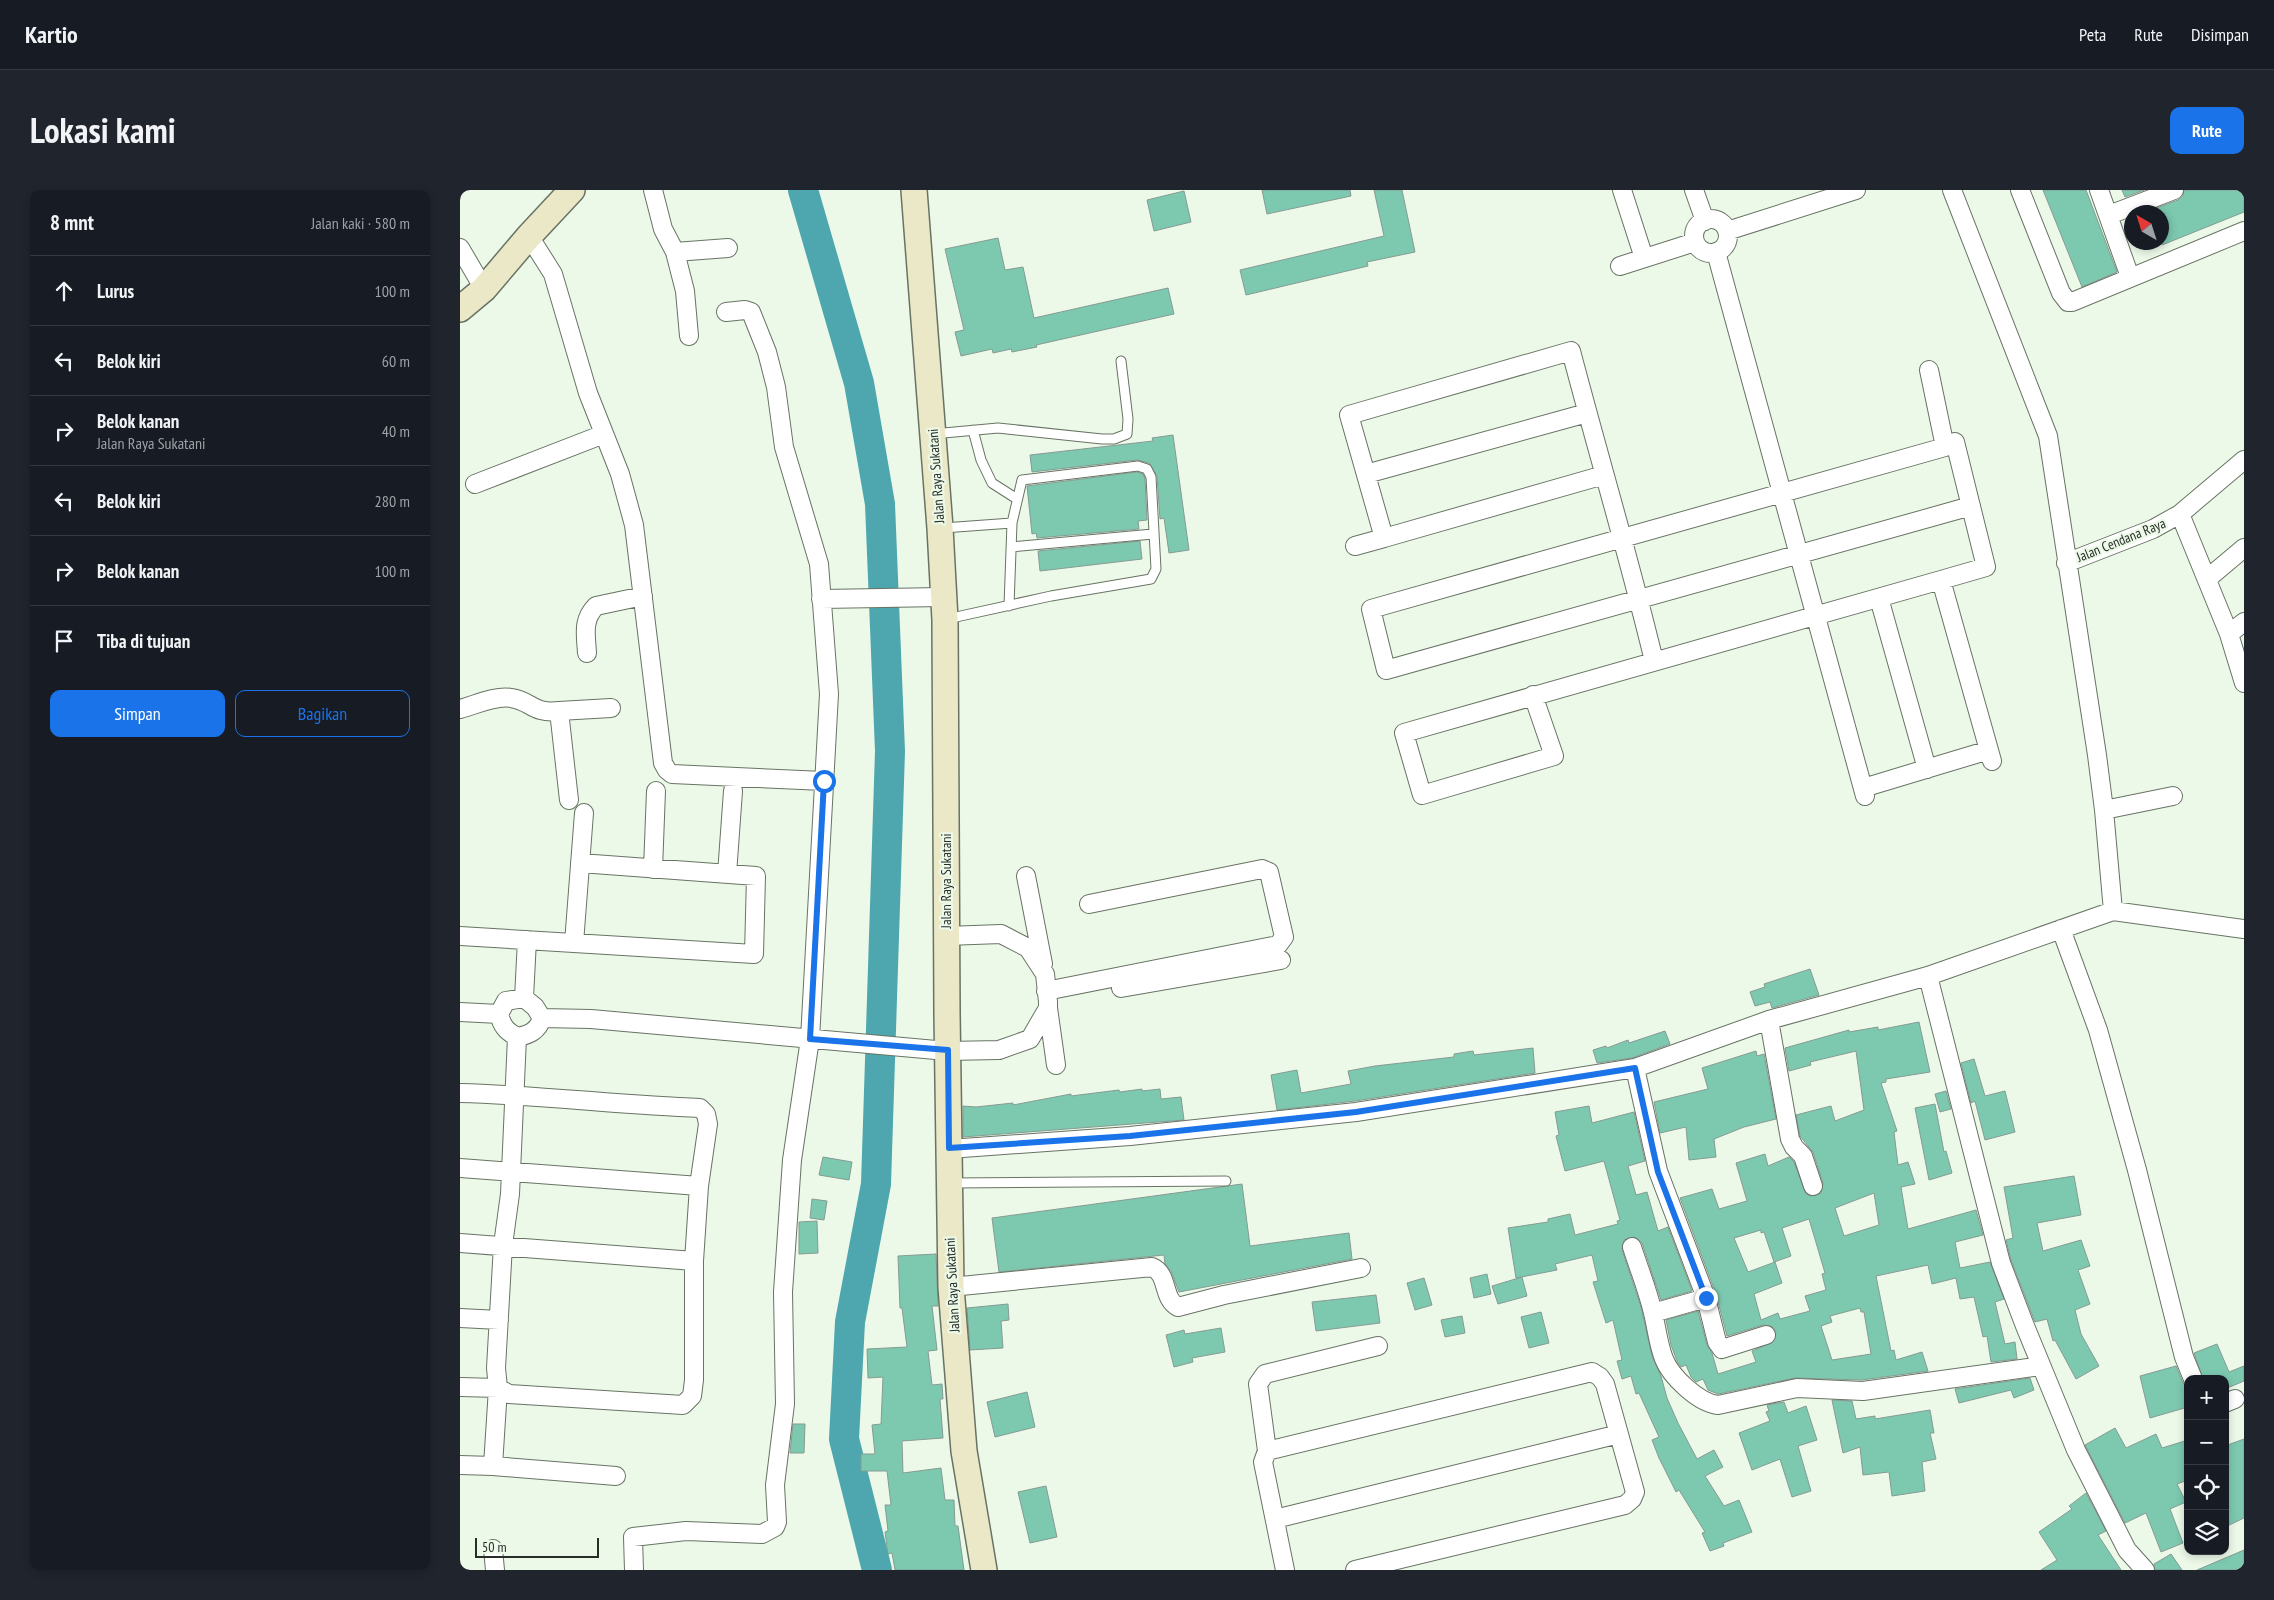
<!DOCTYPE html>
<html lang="id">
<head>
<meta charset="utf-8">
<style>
  body { margin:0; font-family:"PT Sans Narrow",sans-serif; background:#20242c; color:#f1f3f6 }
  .controls { position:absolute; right:15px; bottom:15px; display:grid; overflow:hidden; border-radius:10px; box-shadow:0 2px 8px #0003 }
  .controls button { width:45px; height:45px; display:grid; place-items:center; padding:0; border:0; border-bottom:1px solid #363941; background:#171b24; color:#f1f3f6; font:25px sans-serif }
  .compass { position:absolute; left:1664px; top:15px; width:45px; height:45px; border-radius:50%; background:#171b24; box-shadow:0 2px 8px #0003; rotate:321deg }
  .scale { position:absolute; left:15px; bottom:12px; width:124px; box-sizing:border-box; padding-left:5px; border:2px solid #282d27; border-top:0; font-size:14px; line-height:18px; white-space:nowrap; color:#282d27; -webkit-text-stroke:4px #ecf9e8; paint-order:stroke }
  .stop { position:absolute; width:15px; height:15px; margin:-11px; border:4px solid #1a73e8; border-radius:50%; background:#fff }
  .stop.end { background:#1a73e8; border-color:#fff; box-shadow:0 1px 5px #0008 }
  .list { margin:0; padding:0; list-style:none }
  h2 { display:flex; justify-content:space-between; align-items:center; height:65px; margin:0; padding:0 20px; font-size:21px }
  h2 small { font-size:16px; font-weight:400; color:#9ea1a6 }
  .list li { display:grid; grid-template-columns:32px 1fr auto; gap:15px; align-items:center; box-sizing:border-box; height:70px; padding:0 20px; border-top:1px solid #363941 }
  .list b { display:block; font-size:19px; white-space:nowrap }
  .list p { margin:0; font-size:16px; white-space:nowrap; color:#9ea1a6 }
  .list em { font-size:16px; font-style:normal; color:#9ea1a6 }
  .actions { display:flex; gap:10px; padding:15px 20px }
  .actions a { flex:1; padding:11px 0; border:1px solid #1a73e8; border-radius:10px; text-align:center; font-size:18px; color:#1a73e8 }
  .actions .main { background:#1a73e8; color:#fff }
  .icon { flex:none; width:28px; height:28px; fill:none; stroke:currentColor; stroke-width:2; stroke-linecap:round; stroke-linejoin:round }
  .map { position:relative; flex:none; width:1784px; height:1380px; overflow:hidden; border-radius:10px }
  header { display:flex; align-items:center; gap:30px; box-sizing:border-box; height:70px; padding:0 25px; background:#171b24; border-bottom:1px solid #363941 }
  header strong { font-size:24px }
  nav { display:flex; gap:28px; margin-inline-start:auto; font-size:18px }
  .intro { display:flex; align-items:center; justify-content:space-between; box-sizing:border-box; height:120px; padding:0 30px }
  h1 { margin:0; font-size:35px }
  .button { padding:12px 22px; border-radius:10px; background:#1a73e8; color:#fff; font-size:18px; font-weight:700 }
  main { display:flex; gap:30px; padding:0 30px }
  aside { flex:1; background:#171b24; border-radius:10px; box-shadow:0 2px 8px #0003 }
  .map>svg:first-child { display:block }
</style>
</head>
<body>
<header>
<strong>Kartio</strong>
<nav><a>Peta</a><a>Rute</a><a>Disimpan</a></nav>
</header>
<div class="intro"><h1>Lokasi kami</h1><a class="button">Rute</a></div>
<main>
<aside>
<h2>8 mnt<small>Jalan kaki · 580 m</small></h2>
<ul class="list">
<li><svg class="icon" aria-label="ahead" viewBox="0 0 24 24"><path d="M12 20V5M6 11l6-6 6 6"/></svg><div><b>Lurus</b></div><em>100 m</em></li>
<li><svg class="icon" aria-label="left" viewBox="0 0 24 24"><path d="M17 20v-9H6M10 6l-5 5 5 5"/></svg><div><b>Belok kiri</b></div><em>60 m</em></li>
<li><svg class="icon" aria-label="right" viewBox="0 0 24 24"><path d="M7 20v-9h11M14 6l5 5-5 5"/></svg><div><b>Belok kanan</b><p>Jalan Raya Sukatani</p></div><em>40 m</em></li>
<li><svg class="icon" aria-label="left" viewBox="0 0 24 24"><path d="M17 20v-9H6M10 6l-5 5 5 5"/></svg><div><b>Belok kiri</b></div><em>280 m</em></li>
<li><svg class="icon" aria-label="right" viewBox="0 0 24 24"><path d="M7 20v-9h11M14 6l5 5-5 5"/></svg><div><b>Belok kanan</b></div><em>100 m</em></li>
<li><svg class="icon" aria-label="arrive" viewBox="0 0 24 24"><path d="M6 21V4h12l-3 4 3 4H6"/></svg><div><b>Tiba di tujuan</b></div></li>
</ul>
<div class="actions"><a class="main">Simpan</a><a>Bagikan</a></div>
</aside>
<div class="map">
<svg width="1784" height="1380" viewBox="0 0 1784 1380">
  <rect width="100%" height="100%" fill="#ecf9e8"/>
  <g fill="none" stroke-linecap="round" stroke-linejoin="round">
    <path stroke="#4ea7af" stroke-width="30" d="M343,0l56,193 21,121 10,247 -14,433 -26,138 -6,117 33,131"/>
  </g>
  <path fill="#7cc9b0" stroke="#869b93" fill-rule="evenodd" d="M802,0h88l1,6 -84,18z
    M914,0h28l13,62 -48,10 1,4 -122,29 -6,-25 144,-34z
    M1583,0h43l31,82 -35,15z
    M1662,0h22l-19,7z
    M1724,0h60v22l-82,33v-33h-17l33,-12 5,-4z
    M724,1l7,31 -37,9 -7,-31z
    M538,48l7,32 18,-3 11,51 134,-30 6,26 -138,31 1,2 -25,5 -1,-3 -18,4 -1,-4 -31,7 -6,-24 9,-2 -19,-81z
    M713,245l16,115 -20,3 -5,-35 -4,1 -3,-43 -8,-13 -12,-3 -105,12 -2,-17 123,-14 -1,-3z
    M677,282l6,2 2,5 2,41 -9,1 1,8 -102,9 -1,-5 -4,1 -5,-48z
    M680,351l2,18 -102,12 -2,-20z
    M1350,779l9,26 -47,13 -2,-6 -15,4 -5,-14 15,-5 -1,-3z
    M1459,832l11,50 -44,7v3l-5,1 16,48 -3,1 4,33 10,-3 7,22 -14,3 7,42 68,-19 7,25 -28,7 5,26 30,-6 14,37 -9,3 10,42 10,-2 2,17 -26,3 -4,-26 -4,1 -9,-40 -14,2 -4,-21 -24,6 -4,-19 -52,11 15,75 3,-1 2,10 26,-8 6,19 -66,9 -67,-2 -77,16 -10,-4 -5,-11 -7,3 -5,-5 -5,-12 -5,2 -4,-6 -6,-16 -5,-25 32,-9 9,34 5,8 6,21 38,-12 -4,-11 21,-9 3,-10 -3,-5 -10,-2 -36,11 -11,-42 -36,-96 32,-9 7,20 28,-8 -11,-38 29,-9 3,12 21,-9 5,5 12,32 5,2 10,-3 2,-10 -10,-31 -13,-16 -4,-21 35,-9 4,15 29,-11 -8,-59 -46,11 1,3 -22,6 -4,-23 64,-18v2l29,-5v3zM1414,1003l5,32 -35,11 -9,-28zM1349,1029l16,54 -3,1 4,16 -21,6 5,15 -30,8 -2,-6 -17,7 -7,-26 28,-11 -7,-21 -27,10 -14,-34 27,-8v3l3,-1 10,30 17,-6 -9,-28zM1400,1118l1,4h3l7,42 -39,6 -11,-34 11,-4 -2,-6z
    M1205,841l5,13 -38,14 -35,5 -4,-13 13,-4 1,2 21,-8 1,3z
    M1073,858l2,25 -180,28 -78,9 -6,-35 26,-5 4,23 50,-9 -3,-13 27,-5 79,-9v-3l19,-3 1,4z
    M1296,861l1,5 7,-2 12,65 -32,8 -30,12 2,18 -27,3 -3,-33 -26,6 -6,-31 54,-13 -6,-21z
    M1514,869l11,37 20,-5 10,41 -30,8 -10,-39 -4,2 -10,-40z
    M682,899v2l18,-2 1,10 20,-2 3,23 -221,17v-31l13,1 37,-4v2l58,-11v2l48,-6 1,2z
    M1486,901l5,18 -11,3 -5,-18z
    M1475,914l9,48 2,-1 6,22 -23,7 -14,-72z
    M1129,916l3,17 42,-11 11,49 -17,5 8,29 11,-3 11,39 10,-4 24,64 -31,9 -19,-57 -8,-6 -10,3 -2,10 19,57 11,49 9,20 6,22 11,25 19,36 17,-9 9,17 -18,9 19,30 15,-6 13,32 -29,11 1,3 -14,5 -8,-18 3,-1 -26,-42 -3,2 -17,-34 -7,-18 7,-3 -20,-44 -3,1 -5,-18 -9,3 -5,-18 5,-1 -9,-40 -7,3 -13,-41 5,-1 -6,-26 -37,9 2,6 -41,8 -8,-50 40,-6v-3l22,-5 5,21 43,-11 -1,-3 3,-1 -16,-59 -39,10 -9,-35 3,-1 -4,-23z
    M363,967l29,5 -3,18 -30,-5z
    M1614,986l7,39 -44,8 6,28 38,-11 9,26 -12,4 12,34 -15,6 6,24 18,32 -23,13 -21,-39 -2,1 -6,-22 -12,3 -24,-62 -5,-20 7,-2 -9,-51z
    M782,994l8,62 99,-13 3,26 -173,33 -8,-21 -6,-7 -1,-9 -165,17 -7,-54z
    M352,1009l15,2 -3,19 -14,-2z
    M357,1031l1,32 -19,1v-32z
    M476,1064l2,52h-6l5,44 -9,1 4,34 10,-1 1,15h-3l3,39 -41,3 1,32 38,-5 4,32h9l1,26h3l6,44h-69l-3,-17 -4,1 -3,-22 3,-1 -3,-26h6l-4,-34h-26v-17h14l-3,-29 9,-1 2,-47 -15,1 -1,-29 40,-2 -5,-39h-2l-2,-52z
    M1027,1084l4,20 -17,4 -4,-20z
    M1062,1087l5,19 -29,8 -6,-18z
    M964,1088l8,27 -17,5 -8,-27z
    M916,1105l4,28 -64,8 -4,-29z
    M548,1114l1,16 -8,1 2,27 -33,2 -3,-42z
    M1081,1122l8,31 -20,5 -8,-31z
    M1002,1126l3,17 -20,4 -4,-17z
    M761,1138l4,24 -33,6 1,4 -19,5 -8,-32 18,-5 1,4z
    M1757,1154l12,28 15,-6v15l-19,8v-10h-22l-9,-26z
    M1716,1176l7,17 5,5v19l-38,11 -10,-42z
    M1570,1188l4,12 -20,8 -3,-8 -52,13 -4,-14z
    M567,1202l8,35 -40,10 -8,-35z
    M1372,1210l20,1 4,18 19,-3v3l55,-9 4,23h-4l6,26 -14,3 3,29 -33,5 -3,-24 -26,3 -3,-28 -17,6z
    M1324,1212l4,11 18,-7 11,34 -19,6 13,45 -19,6 -12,-38 -28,11 -13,-37 31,-12 -4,-9 3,-1 -2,-6z
    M333,1234h12l-1,29h-14z
    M1655,1238l11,20 30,-14 6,14 26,-8v40l-11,4 9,18 -16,7 13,34 -22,9 -15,-39 -21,10 -40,-78z
    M1784,1249v79l-19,9v-81z
    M586,1296l11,51 -27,6 -12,-51z
    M1626,1303l20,38 -8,4 23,35h-80l16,-10 -18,-28 33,-23 -3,-3z
    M1784,1360v20h-47z
    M1711,1364l11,16h-27l-1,-6z"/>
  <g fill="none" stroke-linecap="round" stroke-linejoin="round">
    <g stroke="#687364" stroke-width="11">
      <path id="service" d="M513,240l8,30 11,23 25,16
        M473,244l65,-6 104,11h12l13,-5 1,-15 -7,-58
        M483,338l69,-5
        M551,357l142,-13
        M487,429l104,-23 100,-17 5,-10 -5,-92 -4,-8 -9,-3 -116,14 -10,43 -3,83
        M491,993l275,-2"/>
    </g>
    <g stroke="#687364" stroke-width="20">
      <path id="minor" d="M193,0l10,39 12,23 53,-4
        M1162,0l22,68
        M1234,0l11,31
        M1492,0l96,246 49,319 7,55 9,101
        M1560,0l41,103 7,9h4l172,-71
        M1639,0l31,87
        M1649,25l65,-25
        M1234 46a17 17 0 1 1 34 0a17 17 0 1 1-34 0Z
        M1267,41l129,-41
        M69,46l24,38 35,119 32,81 14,51 29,238 4,7 5,4 152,7
        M0,58l24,41
        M215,62l10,39 4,45
        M1256,62l149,544
        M1160,76l75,-24
        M1469,180l16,77 10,-5 31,125 -45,13
        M1485,257l-574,162 15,61 585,-164
        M906,284l221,-61
        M1144,285l-220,63 -35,-123 222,-64c27,103 58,206 83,310
        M15,294l129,-50
        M1720,324l49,120 15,49
        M895,356l29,-8
        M1606,373l87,-34 27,-15 64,-54
        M1747,389l37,-31
        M1419,408l48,171
        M361,409l122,-2
        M1769,444l15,-12
        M127,463c-1,-18 -5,-33 9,-47l47,-10
        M1073,505l21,61 -132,39 -18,-62 537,-153 51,181
        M0,519c15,-4 36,-14 51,-11 21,3 21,16 48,13l10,89
        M99,521l52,-3
        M1403,598l126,-38
        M1644,620l69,-14
        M193,679l3,-78
        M267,684l6,-83
        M566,686l17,88
        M1601,739l37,101 39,140 47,187 9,22
        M0,746l294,18 2,-78 -176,-13
        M114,753l10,-130
        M1468,786l73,287 24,63 51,124 51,100 18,20
        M661,798l160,-28
        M586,801l232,-46 6,-8 -15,-65 -7,-3 -173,35
        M64,808l3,-58
        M588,818l8,57
        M0,822l39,2 7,-13 18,-3 11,9 7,11
        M39,824c3,12 7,17 18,23
        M1309,830l21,119 4,8 9,9 10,30
        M1175,878l23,103 48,127
        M0,903c80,2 160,12 240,15l6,6 2,10 -9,62
        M489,959l181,-13 226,-24 279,-44 134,-48 159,-44 185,-65 131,18
        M0,978l239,18 -5,75v119l-2,16 -9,9 -174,-11 -11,-6 -2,-20 7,-123 7,-51 7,-157c12,-2 21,-6 25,-19l49,1 356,32 52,-1 31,-11 18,-31v-6l-3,-28 -17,-26 -27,-14 -55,2
        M0,1053l234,18
        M1172,1057c7,22 16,44 21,66 4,16 5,31 11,46 7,18 35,44 54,46l79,-17 66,3 178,-25
        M491,1097l201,-20c17,7 10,32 26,40l46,-12 137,-27
        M1193,1123l53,-15 11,44 5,7 44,-14
        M0,1128l39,2
        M0,1197l38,1 -5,78 123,10
        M1765,1213l10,-4
        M807,1261l-9,-67 7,-10 113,-28
        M0,1275l33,1
        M815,1329l344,-85
        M33,1359l2,21
        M174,1380l-1,-33 53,-6 76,3 13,-7 2,-5 -2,-37 10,-81 -2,-112 9,-132 18,-121 19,-345 -10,-130 -35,-117 -8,-60 -9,-35 -16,-40 -6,-2 -19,2
        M825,1380l-22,-108 4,-11 325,-79 8,5 5,7 30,108 -3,7 -7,6 -270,65"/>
    </g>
    <g stroke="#687364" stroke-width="28">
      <path id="secondary" d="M454,0l26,338 5,92 2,393 4,274 13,164 20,119
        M0,119l24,-20 45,-53 43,-46"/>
    </g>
    <use href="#service" stroke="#fff" stroke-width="9"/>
    <use href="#minor" stroke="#fff" stroke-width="18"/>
    <use href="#secondary" stroke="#eae8c7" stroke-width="25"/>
  </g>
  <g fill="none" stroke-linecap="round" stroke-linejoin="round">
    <path stroke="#1a73e8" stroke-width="6" d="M364,591l-14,258 138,11 1,98 181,-12 226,-24 279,-44 23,104 48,126"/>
  </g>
  <g text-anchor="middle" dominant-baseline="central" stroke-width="4.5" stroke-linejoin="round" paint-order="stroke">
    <g font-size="14" fill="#282d27" stroke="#ecf9e8">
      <text transform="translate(476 286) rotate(-94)">Jalan Raya Sukatani</text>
      <text transform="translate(1661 350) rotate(-22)">Jalan Cendana Raya</text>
      <text transform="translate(486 691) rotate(-90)">Jalan Raya Sukatani</text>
      <text transform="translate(492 1095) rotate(-93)">Jalan Raya Sukatani</text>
    </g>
  </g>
</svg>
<div class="controls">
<button>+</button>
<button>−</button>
<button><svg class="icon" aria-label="locate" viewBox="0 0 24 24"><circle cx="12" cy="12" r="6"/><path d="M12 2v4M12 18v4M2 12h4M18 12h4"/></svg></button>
<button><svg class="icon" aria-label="layers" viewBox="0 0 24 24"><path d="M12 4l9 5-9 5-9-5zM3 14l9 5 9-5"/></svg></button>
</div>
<svg class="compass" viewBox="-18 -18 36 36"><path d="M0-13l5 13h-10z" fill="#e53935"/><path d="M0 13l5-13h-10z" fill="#9ea1a6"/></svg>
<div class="scale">50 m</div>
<div class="stop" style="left:364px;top:591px"></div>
<div class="stop end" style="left:1246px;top:1108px"></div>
</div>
</main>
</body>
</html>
